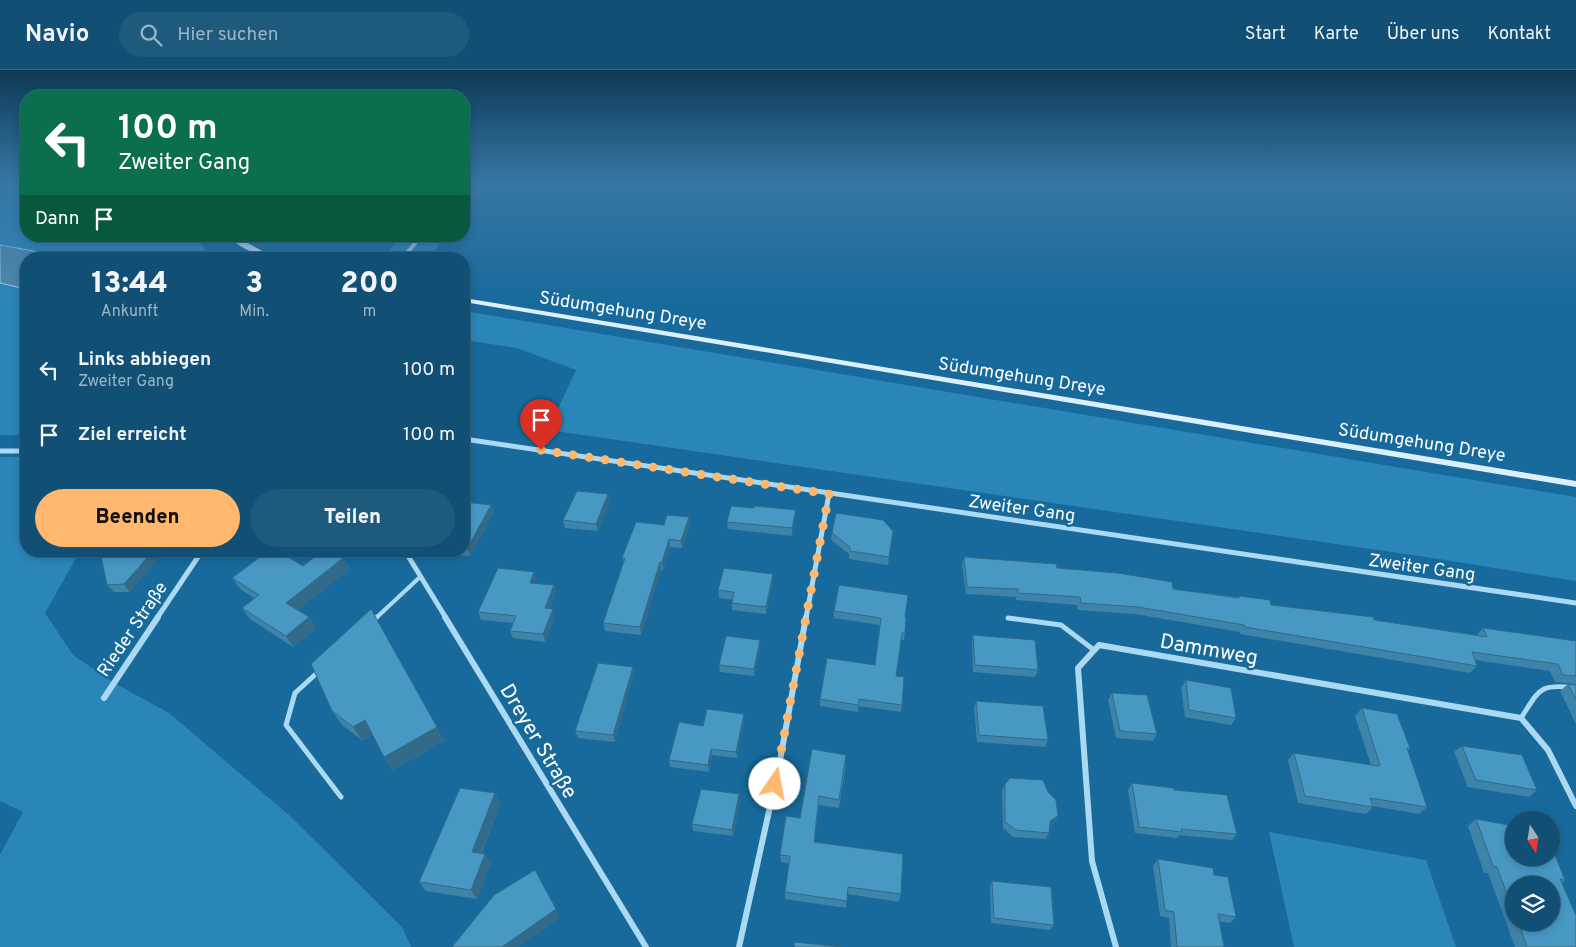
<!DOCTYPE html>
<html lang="de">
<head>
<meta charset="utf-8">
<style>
  body { margin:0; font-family:Overpass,sans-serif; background:#1e5a7c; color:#f1f3f6; height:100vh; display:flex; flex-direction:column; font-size:19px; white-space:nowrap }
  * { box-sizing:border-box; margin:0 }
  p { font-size:16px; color:#9cb5c5 }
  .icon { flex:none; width:28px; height:28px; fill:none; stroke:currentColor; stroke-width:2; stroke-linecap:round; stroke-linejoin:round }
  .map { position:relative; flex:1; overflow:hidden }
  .drawer { position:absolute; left:20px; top:182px; width:450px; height:305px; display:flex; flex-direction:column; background:#115074; border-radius:20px; box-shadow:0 2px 8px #0003,0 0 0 1px #306786 }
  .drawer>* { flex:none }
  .banner { position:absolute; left:20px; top:20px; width:450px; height:152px; border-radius:20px; box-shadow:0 2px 8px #0003,0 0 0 1px #306786; background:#0b6e4f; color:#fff; overflow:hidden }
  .needle { width:32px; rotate:168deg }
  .controls { position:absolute; left:1505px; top:741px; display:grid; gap:10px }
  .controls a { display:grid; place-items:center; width:55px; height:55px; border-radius:50%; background:#115074; box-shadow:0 2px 8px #0003,0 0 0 1px #306786; font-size:25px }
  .pin { position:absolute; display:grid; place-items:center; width:42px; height:42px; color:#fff; margin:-51px -21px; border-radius:50% 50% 50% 0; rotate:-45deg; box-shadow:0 0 5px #0007 }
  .pin .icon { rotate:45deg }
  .me { position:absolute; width:55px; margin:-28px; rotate:12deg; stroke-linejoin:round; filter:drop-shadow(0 0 4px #0008) }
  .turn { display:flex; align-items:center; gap:18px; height:105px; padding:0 15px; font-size:22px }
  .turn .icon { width:65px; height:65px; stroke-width:2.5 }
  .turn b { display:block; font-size:35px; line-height:42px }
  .then { display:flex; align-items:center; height:48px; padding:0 15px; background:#0003; gap:10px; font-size:19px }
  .eta { display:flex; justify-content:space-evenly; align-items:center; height:85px; text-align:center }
  .eta b { font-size:30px; font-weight:800; line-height:35px }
  .button { display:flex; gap:10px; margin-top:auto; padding:10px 15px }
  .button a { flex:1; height:58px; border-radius:30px; background:#ffb86d; color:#111; font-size:20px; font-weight:800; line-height:58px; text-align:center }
  .button a+a { background:#1e5a7c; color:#f1f3f6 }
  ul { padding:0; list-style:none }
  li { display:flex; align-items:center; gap:15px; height:65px; padding:0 15px }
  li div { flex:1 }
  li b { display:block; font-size:19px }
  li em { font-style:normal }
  header { display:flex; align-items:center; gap:30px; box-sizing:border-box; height:70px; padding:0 25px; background:#115074; border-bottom:1px solid #306786 }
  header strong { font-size:24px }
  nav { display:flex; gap:28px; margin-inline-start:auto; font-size:18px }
  .search { width:350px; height:45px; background:#1e5a7c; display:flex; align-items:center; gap:12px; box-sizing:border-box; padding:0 18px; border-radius:28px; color:#9cb5c5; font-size:19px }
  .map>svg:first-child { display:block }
  .green { fill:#2a86b8 }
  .water { fill:#5089a9; stroke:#9fd7f4 }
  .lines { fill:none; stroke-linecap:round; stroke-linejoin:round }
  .lane-far1 { stroke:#acd9f2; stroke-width:4 }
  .lane { stroke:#acd9f2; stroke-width:5 }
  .street-far2 { stroke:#acd9f2; stroke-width:4 }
  .street-far1 { stroke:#acd9f2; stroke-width:5 }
  .street { stroke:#acd9f2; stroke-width:6 }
  .secondary { fill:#dbf0fc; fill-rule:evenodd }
  .wall { fill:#3e83a9; fill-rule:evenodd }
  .shaded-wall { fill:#326a89 }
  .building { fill:#4898c4; stroke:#326a89 }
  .route { stroke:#ffb86d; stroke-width:9; stroke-dasharray:0 16.2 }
  .labels { text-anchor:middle; stroke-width:5; stroke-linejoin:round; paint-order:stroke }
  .street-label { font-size:18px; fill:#fff; stroke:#176a9b }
  .near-street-label { font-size:21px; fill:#fff; stroke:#176a9b }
</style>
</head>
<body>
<header>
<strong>Navio</strong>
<div class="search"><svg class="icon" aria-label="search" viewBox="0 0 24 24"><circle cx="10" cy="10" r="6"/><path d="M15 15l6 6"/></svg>Hier suchen</div>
<nav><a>Start</a><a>Karte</a><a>Über uns</a><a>Kontakt</a></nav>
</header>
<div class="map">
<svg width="1576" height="877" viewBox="0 0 1576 877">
  <rect width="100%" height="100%" fill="#176a9b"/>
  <g class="green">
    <polygon points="4,111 26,111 26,166 197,166 210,189 156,189 127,184 120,189 26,189 26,365 0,365 0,113"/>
    <polygon points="464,111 489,111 464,140"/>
    <polygon points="402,166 445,166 429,189 382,189"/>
    <polygon points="464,241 1576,427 1576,511 1426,487 548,360 576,300 517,278 464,270"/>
    <polygon points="0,387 26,387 26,481 80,481 45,543 73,585 116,614 169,643 290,746 402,857 411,877 0,877 0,785 23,742 0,731"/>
    <polygon points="1269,762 1426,790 1456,877 1294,877"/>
  </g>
  <polygon class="water" points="0,175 78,189 26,189 26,219 0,213"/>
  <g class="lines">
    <polyline class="lane-far1" points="376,548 420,507"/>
    <g class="lane">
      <polyline points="1008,548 1061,555 1094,580"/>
      <polyline points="372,551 377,547"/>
      <polyline points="318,602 295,623 286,655 341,727"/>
      <path d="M1521,648C1540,619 1539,613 1576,618"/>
    </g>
    <g class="street-far2">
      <polyline points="464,116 468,111"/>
      <polyline points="402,189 421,166"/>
    </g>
    <g class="street-far1">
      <polyline points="464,369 1576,533"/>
      <polyline points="0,381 26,381"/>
      <polyline points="405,481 446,548"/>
      <polyline points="157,548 202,481"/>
      <polyline points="806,548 829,424"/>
    </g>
    <g class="street">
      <polyline points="445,547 646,877"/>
      <polyline points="104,628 158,547"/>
      <polyline points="739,877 779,696 806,547"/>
      <polyline points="1116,877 1092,791 1078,598 1099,575 1521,648 1548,680 1576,736"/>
    </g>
    <g class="secondary">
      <path d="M227,166H235L277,189C260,189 240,177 227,166Z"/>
      <polygon points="464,228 1576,411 1576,417 464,232"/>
    </g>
  </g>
  <g class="wall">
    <polygon points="608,424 610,432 598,461 565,458 563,450"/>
    <polygon points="464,432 494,442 470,486 441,483 440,481 464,481"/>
    <polygon points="754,438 796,440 795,447 792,466 728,459 727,452"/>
    <polygon points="689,447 690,455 682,478 670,477 663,500 661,500 641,565 605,561 603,553 624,493 622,488 664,455"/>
    <polygon points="893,461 888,495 849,489 849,484 831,470 832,463"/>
    <polygon points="100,481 130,522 114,522 107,515"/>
    <polygon points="964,487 1057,498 1173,519 1238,527 1239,526 1271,535 1477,565 1483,558 1576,571 1576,614 1555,612 1550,601 1475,590 1477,596 1470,603 1240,564 1240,562 1135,544 1078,540 1077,535 1016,530 1016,527 966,524 962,495"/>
    <polygon points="343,488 350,499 298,540 309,547 316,558 293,577 250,549 242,538 254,528 240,519 232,508 303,496"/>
    <polygon points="773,504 773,511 766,544 732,540 732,533 733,530 719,528 718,520"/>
    <polygon points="537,509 535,513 554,515 556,523 550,539 555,547 545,572 513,568 510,561 513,553 481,550 478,542"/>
    <polygon points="834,541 905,547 905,563 904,570 901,570 896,606 902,635 901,642 858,636 858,642 820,636 820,629 875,595 880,555 834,548"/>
    <polygon points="973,565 1038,600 1035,607 973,602 972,572"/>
    <polygon points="760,577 754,606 720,602 719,595"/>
    <polygon points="633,597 634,604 615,672 578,668 575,661"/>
    <polygon points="1186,610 1236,648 1231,655 1185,647 1181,618"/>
    <polygon points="1568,614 1576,615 1576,654 1560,621"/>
    <polygon points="1112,623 1157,664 1153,671 1116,668 1108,630"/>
    <polygon points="976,631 1048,670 1045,677 977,672 974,638"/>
    <polygon points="1362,638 1410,678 1408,681 1427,737 1419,744 1373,736 1373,737 1366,744 1298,733 1288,690 1294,683 1371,695 1355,646"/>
    <polygon points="332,641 445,670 393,700 384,687 373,665 362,670 342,655"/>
    <polygon points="744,651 737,688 712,685 709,702 670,697 669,690 703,656"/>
    <polygon points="1462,676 1537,720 1529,727 1468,717 1454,682"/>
    <polygon points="846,694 839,738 819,735 814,772 901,824 899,832 847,824 846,838 785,829 785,822 789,794 781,792 780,785 800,748"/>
    <polygon points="1132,713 1174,720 1237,764 1232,770 1179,765 1177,768 1135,763 1128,720"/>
    <polygon points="1005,714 1055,752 1050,756 1049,763 1046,769 1013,767 1003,758 1002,721"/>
    <polygon points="740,731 733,766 693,761 692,754"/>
    <polygon points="501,733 481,784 491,793 477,829 426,821 419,812"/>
    <path d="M1476,749L1565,810L1562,812L1576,877H1515L1488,803H1484L1468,756ZM1514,815L1551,852H1514Z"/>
    <polygon points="1158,789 1214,805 1236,847 1230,853 1219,851 1224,877 1171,877 1169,848 1160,846 1153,796"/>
    <polygon points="992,811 1054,855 1050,860 991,853 990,817"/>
  </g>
  <g class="shaded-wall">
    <polygon points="464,393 467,401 464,407"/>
    <polygon points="608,424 610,432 598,461 596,454"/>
    <polygon points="491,435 494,442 470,486 467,479"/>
    <polygon points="796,440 795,447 792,466 792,458"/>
    <polygon points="689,447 690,455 682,478 681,471"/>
    <polygon points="669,469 670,477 663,500 662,492"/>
    <polygon points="153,481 165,481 130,522 124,514"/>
    <polygon points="343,488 350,499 294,544 286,533"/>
    <polygon points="660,492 661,500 641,565 640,557"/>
    <polygon points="534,502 537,509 533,521 530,513"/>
    <polygon points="773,504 773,511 766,544 766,537"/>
    <polygon points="554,515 556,523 547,546 545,538"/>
    <polygon points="553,539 555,547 545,572 543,564"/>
    <polygon points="309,547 316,558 293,577 286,566"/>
    <polygon points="760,570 760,577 754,606 754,599"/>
    <polygon points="633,597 634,604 615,672 613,665"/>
    <polygon points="744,644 744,651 737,688 736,682"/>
    <polygon points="365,650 374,664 362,670 353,657"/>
    <polygon points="437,657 445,670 393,700 384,687"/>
    <polygon points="711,679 712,685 709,702 708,695"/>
    <polygon points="495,723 501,733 477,792 472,782"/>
    <polygon points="739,724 740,731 733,766 732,760"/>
    <polygon points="1058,746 1055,752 1047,758 1050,751"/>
    <polygon points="485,784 491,793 477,829 471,820"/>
    <polygon points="556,839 560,848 519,877 502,877"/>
  </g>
  <g class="building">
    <polygon points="577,421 608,424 596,454 563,450"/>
    <polygon points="464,432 491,435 467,479 464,478"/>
    <polygon points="731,436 754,438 754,436 796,440 792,458 727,452"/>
    <polygon points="836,443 883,450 893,461 889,487 850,481 850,477 832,463"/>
    <polygon points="667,445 689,447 681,471 669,469 662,492 660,492 640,557 603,553 625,488 622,488 636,452 664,455"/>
    <polygon points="100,481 153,481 124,514 107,515"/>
    <polygon points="268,481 278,481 303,496 322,481 332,481 343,488 286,533 309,547 286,566 242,538 259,525 232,508"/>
    <polygon points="964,487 1056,494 1057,498 1118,503 1172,512 1173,519 1239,528 1239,526 1270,530 1271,535 1373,547 1374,550 1487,567 1483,558 1576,571 1576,606 1563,605 1558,594 1472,582 1477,596 1245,557 1244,555 1138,537 1081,533 1080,527 1018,523 1018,519 967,517"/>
    <polygon points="498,498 534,502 530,513 554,515 545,538 553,539 543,564 510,561 516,546 478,542"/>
    <polygon points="724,498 773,504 766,537 732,533 734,522 718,520"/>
    <polygon points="839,515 908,525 905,547 906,548 905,563 902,563 896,606 904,607 902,635 859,629 858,635 820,629 827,588 875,595 881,548 834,541"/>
    <polygon points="371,539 437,657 384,687 365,650 353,657 332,641 311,594"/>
    <polygon points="973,565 1035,570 1038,600 975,595"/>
    <polygon points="726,566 760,570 754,599 719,595"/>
    <polygon points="598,593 633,597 613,665 575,661"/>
    <polygon points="1186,610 1231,618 1236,648 1189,640"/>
    <polygon points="1568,614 1576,615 1576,630"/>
    <polygon points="1112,623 1147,625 1157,664 1120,661"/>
    <polygon points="976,631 1043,636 1048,670 979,665"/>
    <polygon points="1362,638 1397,644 1410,678 1407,678 1427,737 1370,728 1373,737 1305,726 1294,683 1378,696 1380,695"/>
    <polygon points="707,639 744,644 736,682 711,679 708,695 669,690 679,652 703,656"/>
    <polygon points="1462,676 1522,685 1537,720 1476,710"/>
    <polygon points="812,679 846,685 839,730 819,726 814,772 903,784 901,824 848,817 847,831 785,822 790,786 780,785 786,746 800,748"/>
    <polygon points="1010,708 1043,710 1048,722 1056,730 1058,746 1050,751 1049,763 1016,760 1005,752 1005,714"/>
    <polygon points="1132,713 1173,718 1174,720 1227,725 1237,764 1181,759 1182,762 1139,757"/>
    <polygon points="460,718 495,723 472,782 485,784 471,820 419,812"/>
    <polygon points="701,719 739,724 732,760 692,754"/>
    <polygon points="1476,749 1514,756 1514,788 1551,788 1551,775 1565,810 1560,809 1576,845 1576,877 1527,877 1518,852 1551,852 1551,815 1514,815 1514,842 1497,797 1493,796"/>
    <polygon points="1158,789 1213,798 1214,805 1228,807 1236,847 1218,844 1224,877 1177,877 1174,842 1165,840"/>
    <polygon points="535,800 556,839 502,877 452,877 494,825"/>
    <polygon points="992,811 1051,817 1054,855 994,848"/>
    <polygon points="795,872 841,877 794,877"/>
  </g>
  <linearGradient id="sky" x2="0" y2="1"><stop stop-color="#0d3a55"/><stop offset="0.48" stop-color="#3676a4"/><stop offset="1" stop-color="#3676a4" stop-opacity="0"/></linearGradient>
  <rect width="1576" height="233" fill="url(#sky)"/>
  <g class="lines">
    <polyline class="route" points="541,380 829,424 775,714"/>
  </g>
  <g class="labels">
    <g class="street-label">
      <text transform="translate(623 240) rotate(9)" y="6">Südumgehung Dreye</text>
      <text transform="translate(1022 306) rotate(9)" y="6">Südumgehung Dreye</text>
      <text transform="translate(1422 372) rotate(9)" y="6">Südumgehung Dreye</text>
      <text transform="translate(1022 438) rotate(8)" y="6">Zweiter Gang</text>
      <text transform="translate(1422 497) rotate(8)" y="6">Zweiter Gang</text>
      <text transform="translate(132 559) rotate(-56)" y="6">Rieder Straße</text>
    </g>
    <g class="near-street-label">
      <text transform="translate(1209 579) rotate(10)" y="7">Dammweg</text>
      <text transform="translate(539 671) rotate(59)" y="7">Dreyer Straße</text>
    </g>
  </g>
</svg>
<div class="controls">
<a><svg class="needle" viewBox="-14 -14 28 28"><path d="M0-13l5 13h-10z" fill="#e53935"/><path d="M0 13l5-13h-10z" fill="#9cb5c5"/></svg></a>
<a><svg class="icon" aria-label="layers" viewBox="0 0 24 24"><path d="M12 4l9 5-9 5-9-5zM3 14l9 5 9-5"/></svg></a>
</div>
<div class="pin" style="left:541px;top:380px;background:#d93025"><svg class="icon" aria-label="arrive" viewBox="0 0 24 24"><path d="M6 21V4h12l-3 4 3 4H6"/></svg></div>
<svg class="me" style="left:775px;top:714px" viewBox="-20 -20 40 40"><circle r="19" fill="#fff"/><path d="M0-13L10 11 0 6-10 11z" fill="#ffb86d"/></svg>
<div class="banner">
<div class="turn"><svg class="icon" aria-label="left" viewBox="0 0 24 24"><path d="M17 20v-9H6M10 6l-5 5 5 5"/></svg><div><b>100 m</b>Zweiter Gang</div></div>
<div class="then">Dann<svg class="icon" aria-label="arrive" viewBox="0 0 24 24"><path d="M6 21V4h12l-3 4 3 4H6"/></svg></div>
</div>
<section class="drawer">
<div class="eta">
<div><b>13:44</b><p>Ankunft</p></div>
<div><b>3</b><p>Min.</p></div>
<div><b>200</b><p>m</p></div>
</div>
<ul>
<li><svg class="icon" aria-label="left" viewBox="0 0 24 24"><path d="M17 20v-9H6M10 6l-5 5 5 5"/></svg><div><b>Links abbiegen</b><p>Zweiter Gang</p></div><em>100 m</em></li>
<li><svg class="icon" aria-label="arrive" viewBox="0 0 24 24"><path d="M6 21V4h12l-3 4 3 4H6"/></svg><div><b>Ziel erreicht</b></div><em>100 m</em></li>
</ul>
<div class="button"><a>Beenden</a><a>Teilen</a></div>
</section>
</div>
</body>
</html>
